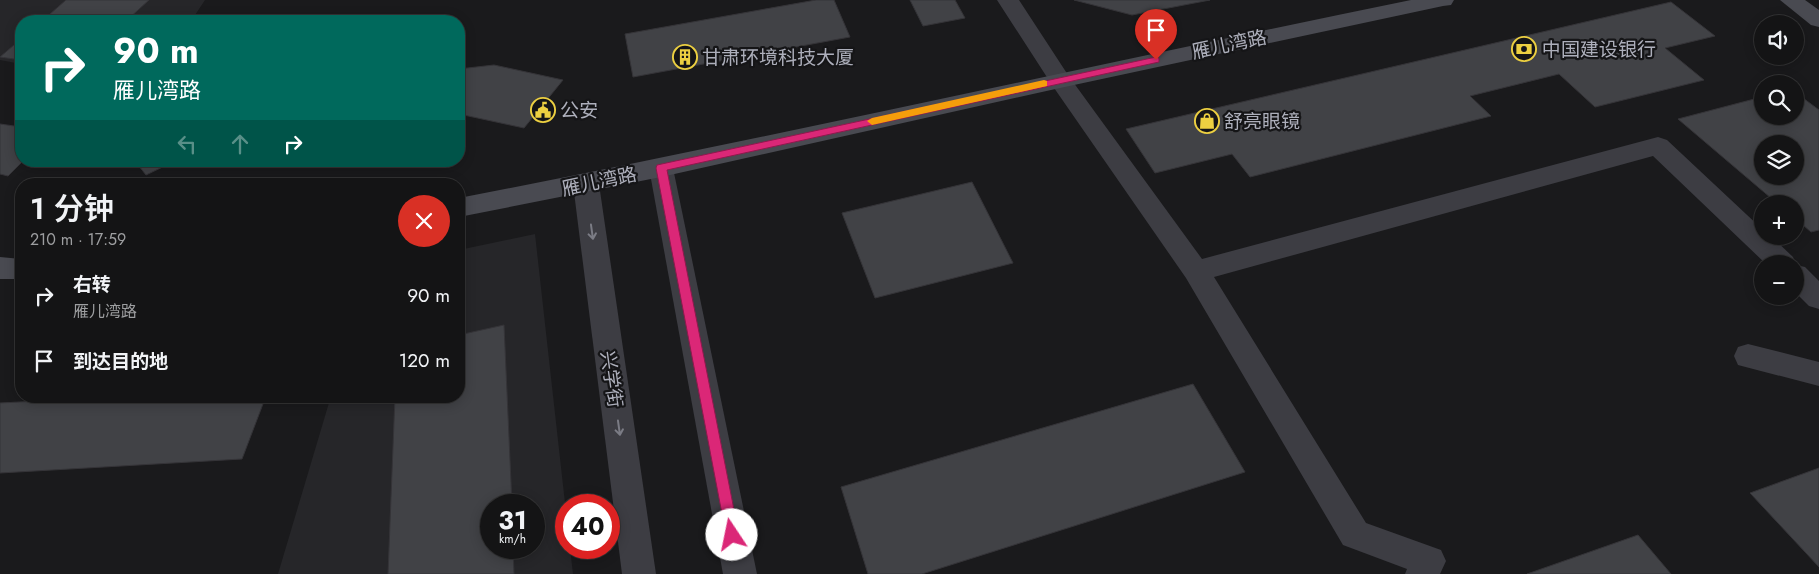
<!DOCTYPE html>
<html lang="zh">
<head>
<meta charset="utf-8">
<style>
  body { margin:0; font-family:Jost,"Noto Sans SC",sans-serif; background:#212122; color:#f1f3f6; height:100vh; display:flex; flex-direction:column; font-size:19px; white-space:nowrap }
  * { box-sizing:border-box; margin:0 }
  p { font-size:16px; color:#9d9ea0 }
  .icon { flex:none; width:28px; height:28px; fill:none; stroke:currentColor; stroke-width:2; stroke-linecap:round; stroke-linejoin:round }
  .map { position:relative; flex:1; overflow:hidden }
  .panel { position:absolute; left:15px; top:178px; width:450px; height:225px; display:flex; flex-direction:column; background:#141415; border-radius:20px; box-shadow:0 2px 12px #0003,0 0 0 1px #333334 }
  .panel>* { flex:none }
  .hud { position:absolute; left:15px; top:15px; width:450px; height:152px; border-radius:20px; box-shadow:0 2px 12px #0003,0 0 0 1px #333334; background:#00695c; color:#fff; overflow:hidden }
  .controls { position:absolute; left:1754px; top:15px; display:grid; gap:10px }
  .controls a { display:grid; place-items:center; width:50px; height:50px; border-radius:50%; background:#141415; box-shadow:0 2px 12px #0003,0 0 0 1px #333334; font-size:25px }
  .speed { position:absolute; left:480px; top:494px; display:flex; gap:10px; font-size:25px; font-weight:700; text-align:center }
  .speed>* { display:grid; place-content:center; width:65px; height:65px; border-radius:50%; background:#141415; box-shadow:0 2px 12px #0003,0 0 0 1px #333334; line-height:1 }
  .speed small { font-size:12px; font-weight:400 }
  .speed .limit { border:8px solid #d22; background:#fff; color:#111 }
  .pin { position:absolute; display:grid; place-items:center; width:42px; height:42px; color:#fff; margin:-51px -21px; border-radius:50% 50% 50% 0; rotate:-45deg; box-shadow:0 0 5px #0007 }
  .pin .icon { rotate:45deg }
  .me { position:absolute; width:55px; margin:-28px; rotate:349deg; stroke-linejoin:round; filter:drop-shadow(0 0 4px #0008) }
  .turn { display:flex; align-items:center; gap:18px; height:105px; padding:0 15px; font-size:22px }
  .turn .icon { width:65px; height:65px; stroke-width:2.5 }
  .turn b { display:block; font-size:35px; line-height:42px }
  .lanes { display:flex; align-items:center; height:48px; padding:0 15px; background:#0003; justify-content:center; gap:25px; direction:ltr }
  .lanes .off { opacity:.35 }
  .round { display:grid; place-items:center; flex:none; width:52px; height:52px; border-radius:26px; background:#212122 }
  .head { display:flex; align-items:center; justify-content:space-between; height:85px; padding:0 15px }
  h1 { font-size:30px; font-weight:600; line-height:38px }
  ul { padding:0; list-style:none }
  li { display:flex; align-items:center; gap:15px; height:65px; padding:0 15px }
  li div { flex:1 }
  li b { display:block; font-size:19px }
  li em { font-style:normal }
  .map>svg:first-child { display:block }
  .built { fill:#262629; fill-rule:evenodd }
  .building { fill:#414246; stroke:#353438; fill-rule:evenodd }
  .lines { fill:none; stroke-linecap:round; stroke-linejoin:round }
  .minor { fill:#3d3d43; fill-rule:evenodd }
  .tertiary { fill:#3d3d43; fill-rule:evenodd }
  .secondary { fill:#494a51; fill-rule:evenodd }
  .oneway { stroke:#7b7c85 }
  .route { fill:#db2777; stroke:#8e194d }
  .slow { fill:#f59e0b }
  .labels { text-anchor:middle; stroke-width:4.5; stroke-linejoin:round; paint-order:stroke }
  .street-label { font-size:19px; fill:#adafbb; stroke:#151517 }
  .poi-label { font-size:19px; fill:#adafbb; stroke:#151517; text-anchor:start }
</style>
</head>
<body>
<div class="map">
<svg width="1819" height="574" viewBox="0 0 1819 574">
  <rect width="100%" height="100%" fill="#1a1a1c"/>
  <g class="built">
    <polygon points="0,0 205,0 191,21 21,21 21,64 0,60"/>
    <path d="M535,234L566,512V548H570L573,574H278L331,396H459V250ZM491,505H534V548H491Z"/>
  </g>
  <g class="building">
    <polygon points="66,0 149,0 126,21 42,21"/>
    <polygon points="816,0 834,0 850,37 633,77 625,34"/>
    <polygon points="910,0 955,0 965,18 923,26"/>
    <polygon points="1074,0 1210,0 1132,15"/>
    <polygon points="1671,2 1715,36 1665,48 1704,80 1595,107 1559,74 1470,96 1491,116 1250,177 1232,154 1155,173 1126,129"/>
    <polygon points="21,39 21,60 0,57"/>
    <polygon points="494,65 563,80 524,128 459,114 459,69"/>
    <path d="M1795,92L1819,110V230L1811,232L1795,218V204H1778L1678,119L1762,97V116H1795ZM1762,144H1795V176H1762Z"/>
    <polygon points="0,124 21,127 21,161 23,161 8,176 0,174"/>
    <polygon points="135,161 175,161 146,175"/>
    <polygon points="972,182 1013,263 875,298 842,213"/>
    <polygon points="504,325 512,505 491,505 491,548 513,548 514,574 388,574 395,396 459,396 459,335"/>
    <polygon points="1193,384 1245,472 922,574 868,574 841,487"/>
    <polygon points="136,396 266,396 242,459 0,473 0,403"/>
    <polygon points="1819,468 1819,567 1750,493"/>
    <polygon points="1638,535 1671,574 1527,574"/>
  </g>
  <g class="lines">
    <g class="minor">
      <polygon points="997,0 1019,0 1068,75 1202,259 1658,137 1667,140 1762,229 1762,236 1771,236 1793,257 1796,265 1805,267 1819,281 1819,309 1809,306 1795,292 1795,264 1766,264 1653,156 1214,277 1366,523 1441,550 1446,561 1440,574 1405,574 1407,569 1343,545 1186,278 1052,85"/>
      <polygon points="1748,344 1819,362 1819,386 1738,365 1734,356 1738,347"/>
    </g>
    <g class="tertiary">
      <polygon points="661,159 670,162 673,168 757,574 723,574 649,168 652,162"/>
      <polygon points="586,175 595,178 599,184 656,574 622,574 573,184 577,178"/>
    </g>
    <g class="secondary">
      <path d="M1411,0H1454L1451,5L1443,6L1060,88L661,177L459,217V198C777,136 1094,65 1411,0Z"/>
      <polygon points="1780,0 1805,0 1819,10 1819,27 1811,25"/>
      <polygon points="0,257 21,259 21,279 0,279"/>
    </g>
  </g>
  <defs><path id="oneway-shaft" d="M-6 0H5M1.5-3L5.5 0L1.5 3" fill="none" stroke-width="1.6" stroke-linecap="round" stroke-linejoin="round" transform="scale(1.25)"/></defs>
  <g class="oneway">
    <use href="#oneway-shaft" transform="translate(592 232) rotate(82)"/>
    <use href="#oneway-shaft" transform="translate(619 428) rotate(82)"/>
  </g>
  <polygon class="route" points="1156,57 1159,58 1159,62 667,170 739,535 737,540 732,542 727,540 656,168 657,165"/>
  <polygon class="slow" points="1044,80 1047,81 1047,86 872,125 867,121 872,118"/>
  <defs>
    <symbol id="bank-ring" viewBox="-11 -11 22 22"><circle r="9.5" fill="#151517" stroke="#edd041" stroke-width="1.5"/><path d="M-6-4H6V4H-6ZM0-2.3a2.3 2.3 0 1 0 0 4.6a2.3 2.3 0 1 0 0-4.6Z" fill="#edd041"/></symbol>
    <symbol id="building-ring" viewBox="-11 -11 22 22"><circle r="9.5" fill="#151517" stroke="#edd041" stroke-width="1.5"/><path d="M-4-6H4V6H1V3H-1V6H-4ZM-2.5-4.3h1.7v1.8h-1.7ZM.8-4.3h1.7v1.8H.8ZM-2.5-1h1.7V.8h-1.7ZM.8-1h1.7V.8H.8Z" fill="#edd041"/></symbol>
    <symbol id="civic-ring" viewBox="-11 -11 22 22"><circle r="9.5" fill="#151517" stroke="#edd041" stroke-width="1.5"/><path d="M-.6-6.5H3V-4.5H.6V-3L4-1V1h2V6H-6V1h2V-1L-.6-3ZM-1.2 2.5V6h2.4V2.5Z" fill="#edd041"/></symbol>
    <symbol id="shop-ring" viewBox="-11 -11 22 22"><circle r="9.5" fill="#151517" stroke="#edd041" stroke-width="1.5"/><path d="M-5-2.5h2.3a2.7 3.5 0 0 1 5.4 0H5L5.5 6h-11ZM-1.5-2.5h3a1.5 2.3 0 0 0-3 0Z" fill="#edd041"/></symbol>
  </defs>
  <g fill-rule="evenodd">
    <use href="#bank-ring" x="1510" y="35" width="28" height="28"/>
    <use href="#building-ring" x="671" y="43" width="28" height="28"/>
    <use href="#civic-ring" x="529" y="96" width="28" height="28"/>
    <use href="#shop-ring" x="1193" y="107" width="28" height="28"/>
  </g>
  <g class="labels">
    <g class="street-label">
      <text transform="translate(1229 44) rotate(-12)" y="7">雁儿湾路</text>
      <text transform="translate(599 181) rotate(-12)" y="7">雁儿湾路</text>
      <text transform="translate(612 379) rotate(82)" y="7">兴学街</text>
    </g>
    <g class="poi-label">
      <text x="1542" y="56">中国建设银行</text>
      <text x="702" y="64">甘肃环境科技大厦</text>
      <text x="560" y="117">公安</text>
      <text x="1224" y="128">舒亮眼镜</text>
    </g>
  </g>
</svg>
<div class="controls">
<a><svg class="icon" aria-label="sound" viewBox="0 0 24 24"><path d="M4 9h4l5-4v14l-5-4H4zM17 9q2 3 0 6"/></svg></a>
<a><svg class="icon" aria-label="search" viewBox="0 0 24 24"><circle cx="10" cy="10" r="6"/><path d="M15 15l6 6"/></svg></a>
<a><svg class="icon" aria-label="layers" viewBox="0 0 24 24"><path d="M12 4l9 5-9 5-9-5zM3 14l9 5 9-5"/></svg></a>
<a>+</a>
<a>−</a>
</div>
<div class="speed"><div>31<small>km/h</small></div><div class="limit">40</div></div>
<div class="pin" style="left:1156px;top:60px;background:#d93025"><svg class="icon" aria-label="arrive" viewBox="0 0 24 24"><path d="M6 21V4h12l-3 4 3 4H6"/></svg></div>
<svg class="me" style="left:732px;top:535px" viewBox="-20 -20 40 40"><circle r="19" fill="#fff"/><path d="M0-13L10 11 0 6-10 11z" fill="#db2777"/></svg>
<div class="hud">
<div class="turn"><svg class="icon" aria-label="right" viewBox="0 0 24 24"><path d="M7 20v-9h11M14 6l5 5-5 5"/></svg><div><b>90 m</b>雁儿湾路</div></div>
<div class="lanes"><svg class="icon off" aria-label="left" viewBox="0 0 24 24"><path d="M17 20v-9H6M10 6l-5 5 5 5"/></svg><svg class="icon off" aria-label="ahead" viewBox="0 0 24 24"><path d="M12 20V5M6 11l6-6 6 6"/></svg><svg class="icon" aria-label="right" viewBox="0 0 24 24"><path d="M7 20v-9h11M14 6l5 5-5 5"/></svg></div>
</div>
<section class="panel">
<div class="head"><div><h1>1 分钟</h1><p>210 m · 17:59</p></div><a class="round" style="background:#d93025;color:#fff"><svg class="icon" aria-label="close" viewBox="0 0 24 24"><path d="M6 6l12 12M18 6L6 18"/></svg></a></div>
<ul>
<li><svg class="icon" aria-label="right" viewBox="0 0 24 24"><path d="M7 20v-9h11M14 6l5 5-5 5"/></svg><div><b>右转</b><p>雁儿湾路</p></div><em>90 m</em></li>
<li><svg class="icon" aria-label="arrive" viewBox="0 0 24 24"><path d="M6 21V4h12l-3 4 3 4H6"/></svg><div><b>到达目的地</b></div><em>120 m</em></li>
</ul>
</section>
</div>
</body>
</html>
